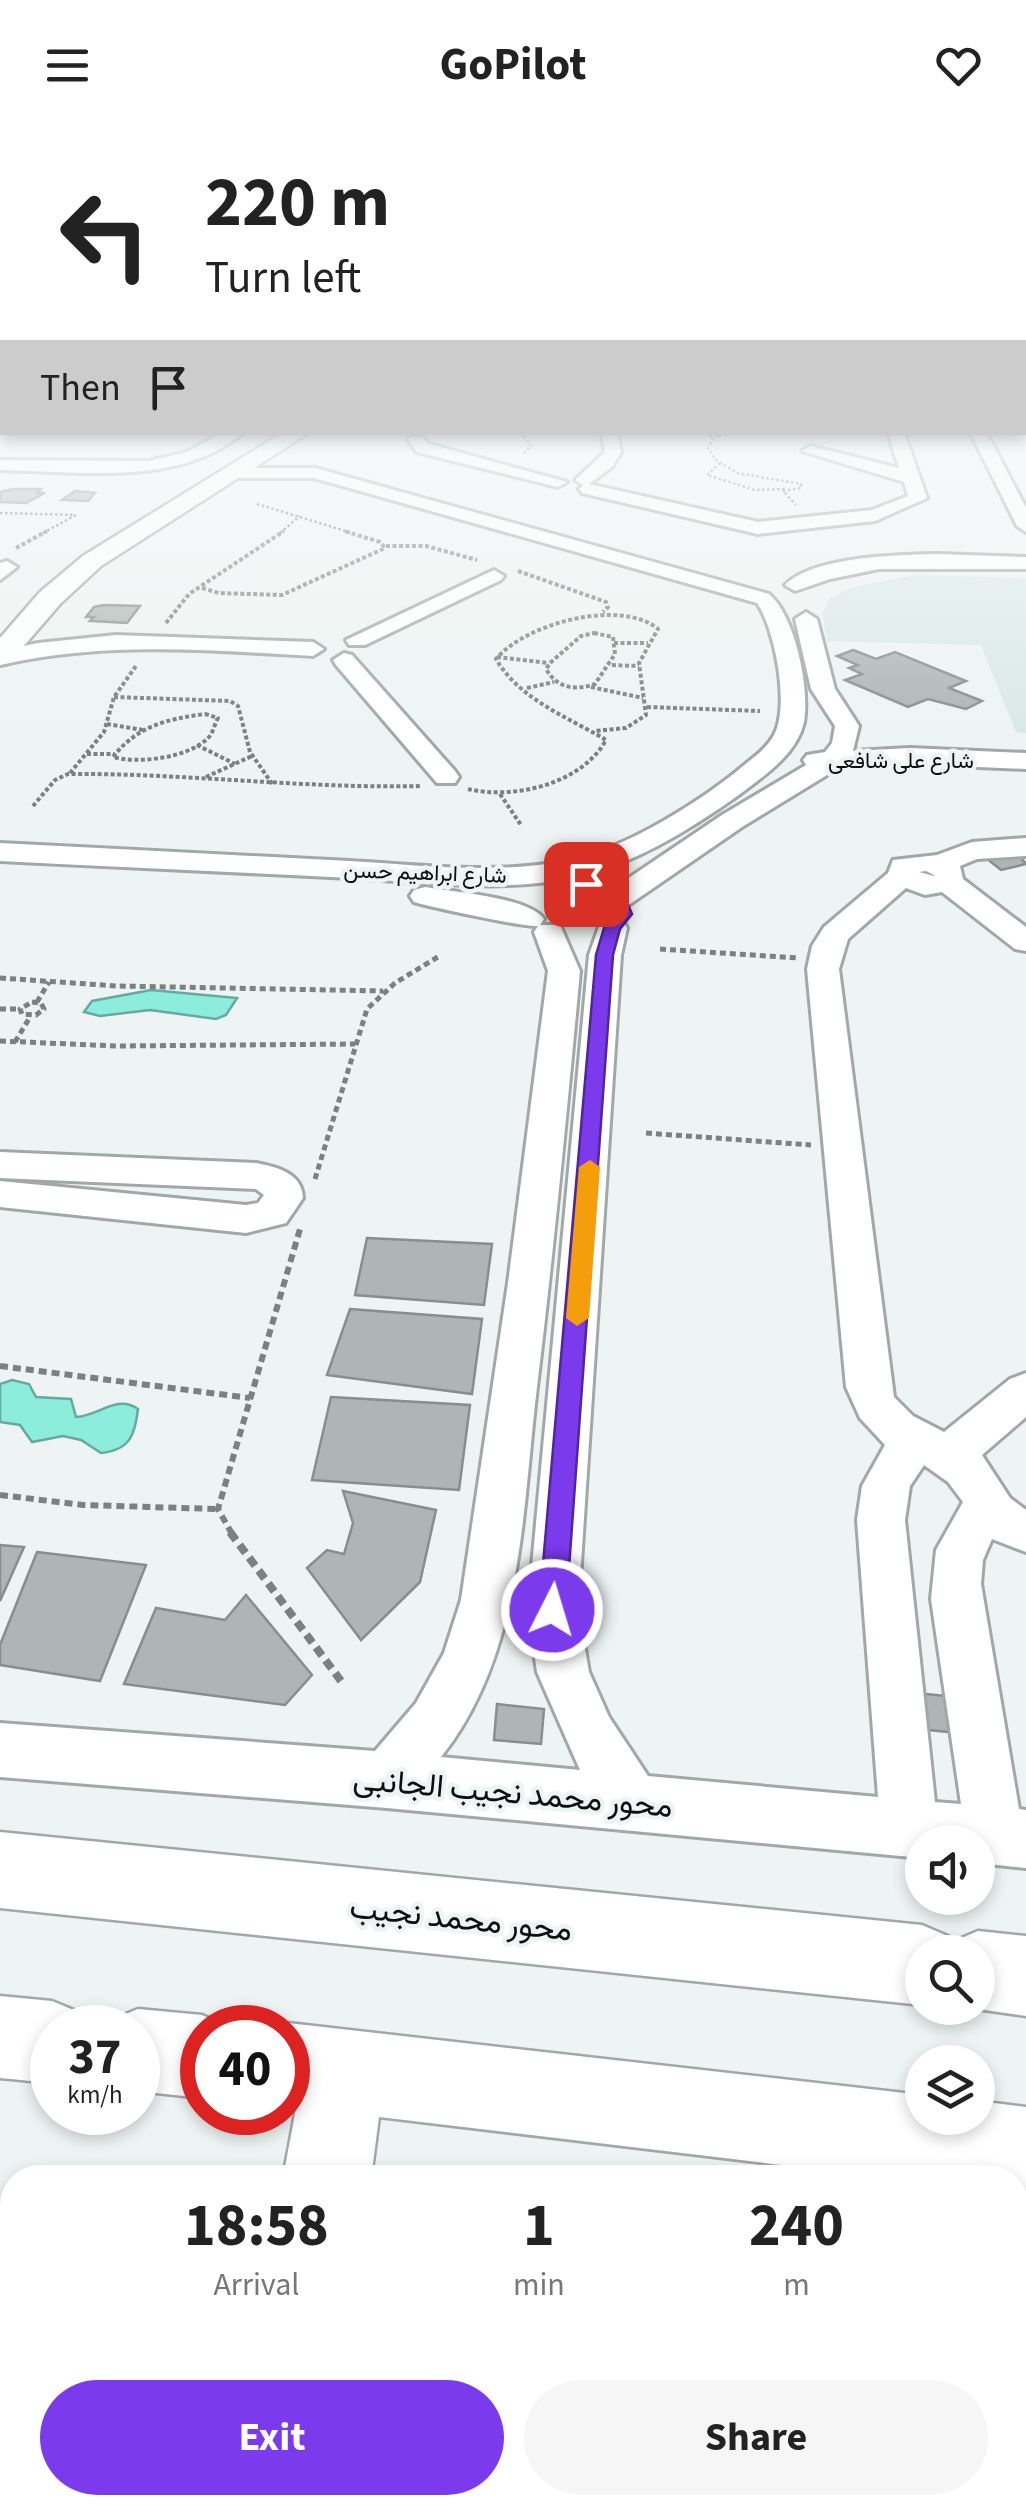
<!DOCTYPE html>
<html lang="en">
<head>
<meta charset="utf-8">
<style>
  body { margin:0; font-family:"Source Sans 3",Vazirmatn,sans-serif; background:#f6f6f6; color:#222; height:100vh; display:flex; flex-direction:column; font-size:38px; white-space:nowrap }
  * { box-sizing:border-box; margin:0 }
  p { font-size:32px; color:#767676 }
  .icon { flex:none; width:55px; height:55px; fill:none; stroke:currentColor; stroke-width:2; stroke-linecap:round; stroke-linejoin:round }
  .map { position:relative; flex:1; overflow:hidden }
  .details { position:absolute; left:0px; top:2035px; width:1028px; height:350px; display:flex; flex-direction:column; background:#fff; border-radius:40px 40px 0 0; box-shadow:0 5px 15px #0003 }
  .details>* { flex:none }
  .top-card { position:absolute; left:0px; top:0px; width:1028px; height:305px; box-shadow:0 5px 15px #0003; background:#fff; color:#222; overflow:hidden }
  .fabs { position:absolute; left:905px; top:1695px; display:grid; gap:20px }
  .fabs a { display:grid; place-items:center; width:90px; height:90px; border-radius:50%; background:#fff; box-shadow:0 5px 15px #0003; font-size:50px }
  .speed { position:absolute; left:30px; top:1875px; display:flex; gap:20px; font-size:50px; font-weight:700; text-align:center }
  .speed>* { display:grid; place-content:center; width:130px; height:130px; border-radius:50%; background:#fff; box-shadow:0 5px 15px #0003; line-height:1 }
  .speed small { font-size:25px; font-weight:400 }
  .speed .limit { border:15px solid #d22; background:#fff; color:#111 }
  .pin { position:absolute; display:grid; place-items:center; width:85px; height:85px; color:#fff; margin:-42px; border-radius:20px; box-shadow:0 5px 15px #0006 }
  .me { position:absolute; width:110px; margin:-55px; rotate:5deg; stroke-linejoin:round; filter:drop-shadow(0 0 8px #0008) }
  .turn { display:flex; align-items:center; gap:35px; height:210px; padding:0 40px; font-size:45px }
  .turn .icon { width:130px; height:130px; stroke-width:2.5 }
  .turn b { display:block; font-size:70px; line-height:85px }
  .then { display:flex; align-items:center; height:95px; padding:0 40px; background:#0003; gap:20px; font-size:38px }
  .eta { display:flex; justify-content:space-evenly; align-items:center; height:170px; text-align:center }
  .eta b { font-size:60px; font-weight:700; line-height:70px }
  .button { display:flex; gap:20px; margin-top:auto; padding:20px 40px }
  .button a { flex:1; height:115px; border-radius:60px; background:#7c3aed; color:#fff; font-size:40px; font-weight:700; line-height:115px; text-align:center }
  .button a+a { background:#f6f6f6; color:#222 }
  header { display:flex; justify-content:space-between; align-items:center; height:130px; padding:0 40px; background:#fff; font-size:45px; font-weight:700 }
  .map>svg:first-child { display:block }
  .built { fill:#dae9e6 }
  .water { fill:#8ceddd; stroke:#66aa9f; stroke-width:2.5 }
  .building { fill:#afb5b4; stroke:#888e8d; stroke-width:2.5 }
  .lines { fill:none; stroke-linecap:round; stroke-linejoin:round }
  .minor-casing { stroke:#a2a8a7; stroke-width:6 }
  .major-casing { stroke:#a2a8a7; stroke-width:5 }
  .path-far4 { stroke:#7c807f; stroke-width:2.5; stroke-dasharray:2.5 2.5; stroke-linecap:butt }
  .path-far3 { stroke:#7c807f; stroke-width:4; stroke-dasharray:4 2.5; stroke-linecap:butt }
  .path-far2 { stroke:#7c807f; stroke-width:5; stroke-dasharray:6 4; stroke-linecap:butt }
  .path-far1 { stroke:#7c807f; stroke-width:6; stroke-dasharray:8 5; stroke-linecap:butt }
  .path { stroke:#7c807f; stroke-width:8; stroke-dasharray:10 6; stroke-linecap:butt }
  .minor { fill:#fff; fill-rule:evenodd }
  .major { fill:#fff; fill-rule:evenodd }
  .route { fill:#7c3aed; stroke:#51269a; stroke-width:2.5 }
  .slow { fill:#f59e0b }
  .labels { text-anchor:middle; stroke-width:9; stroke-linejoin:round; paint-order:stroke }
  .far-street-label { font-size:22px; fill:#0d0f0f; stroke:#eef4f3 }
  .near-street-label { font-size:32px; fill:#0d0f0f; stroke:#eef4f3 }
</style>
</head>
<body>
<header><svg class="icon" aria-label="menu" viewBox="0 0 24 24"><path d="M4 6h16M4 12h16M4 18h16"/></svg>GoPilot<svg class="icon" aria-label="heart" viewBox="0 0 24 24"><path d="M12 20l-8-8c-3-5 5-10 8-4 3-6 11-1 8 4z"/></svg></header>
<div class="map">
<svg width="1026" height="2385" viewBox="0 0 1026 2385">
  <rect width="100%" height="100%" fill="#eef4f3"/>
  <polygon class="built" points="916,445 1026,448 1026,603 1016,602 981,515 827,511 822,482 830,468 853,457"/>
  <g class="water">
    <polygon points="151,860 237,868 226,885 216,889 150,880 100,886 84,882 92,871"/>
    <path d="M12,1250L29,1254L36,1267L71,1269L76,1287C99,1286 116,1264 138,1279C135,1305 130,1320 101,1323L81,1310L63,1306L32,1312L20,1295L0,1292V1254Z"/>
  </g>
  <g class="building">
    <polygon points="13,359 41,359 37,363 45,363 26,373 0,372 0,362"/>
    <polygon points="75,361 88,362 95,363 88,371 62,370"/>
    <polygon points="104,475 140,476 127,493 90,491 94,487 86,487 94,477"/>
    <polygon points="853,520 876,529 895,522 966,551 949,558 982,571 966,579 928,569 908,577 845,550 862,544 849,538 858,535 837,526"/>
    <polygon points="1015,721 1026,734 1001,740 986,728"/>
    <polygon points="367,1108 492,1114 484,1175 355,1165"/>
    <polygon points="350,1179 482,1189 472,1264 327,1245"/>
    <polygon points="331,1267 470,1275 459,1360 312,1350"/>
    <polygon points="343,1361 436,1380 420,1452 361,1510 307,1438 327,1420 344,1424 353,1393"/>
    <polygon points="0,1415 24,1417 0,1471"/>
    <polygon points="37,1422 146,1435 100,1551 0,1535 0,1515"/>
    <polygon points="246,1465 312,1545 285,1575 124,1554 156,1478 225,1490"/>
    <polygon points="916,1563 955,1567 959,1603 919,1599"/>
    <polygon points="497,1574 544,1579 541,1614 494,1610"/>
  </g>
  <g class="lines">
    <defs>
      <g id="minor">
        <rect x="0" y="282" width="2" height="10"/>
        <path d="M223,302H244C180,358 78,341 0,340V330L149,331L187,322Z"/>
        <polygon points="601,302 617,302 621,322 612,337 589,354 758,392 872,380 908,366 904,352 802,321 810,316 899,338 888,302 904,302 927,368 875,391 758,404 582,363 579,359 583,355 575,350 605,322"/>
        <polygon points="970,302 986,302 1026,378 1026,402 1017,396"/>
        <polygon points="410,307 422,307 429,314 567,352 558,357 417,322 408,310"/>
        <path d="M315,338L769,464C795,486 810,558 804,592C797,624 764,646 740,664C694,697 639,731 585,745C509,764 427,752 350,748C233,742 117,737 0,731V713C116,719 233,725 349,731C421,735 498,745 569,730C626,719 705,669 748,632C758,624 768,616 774,605C790,576 775,499 757,473L314,348H233L224,343L233,338Z"/>
        <path d="M938,424L1026,427V439H879L830,449L795,461L785,455C814,426 898,425 938,424Z"/>
        <polygon points="7,431 17,437 0,450 0,433"/>
        <polygon points="494,440 504,446 501,450 365,515 349,515 346,510"/>
        <polygon points="806,482 817,489 835,559 859,596 853,621 910,618 1026,623 1026,639 910,634 840,637 742,697 630,774 608,774 604,768 608,762 722,685 806,635 803,630 807,625 825,622 832,613 835,596 811,559 795,489"/>
        <path d="M116,505L313,512L324,519L313,526C207,520 104,511 0,535V521L38,513Z"/>
        <polygon points="344,523 352,525 455,641 459,647 455,653 437,653 336,535 333,530"/>
        <path d="M1026,708V726L977,729L960,736L963,749L1026,797V821L1015,819L942,762L925,765L906,758L848,809L839,839L894,1267L913,1286L944,1302L1010,1249L1026,1243V1287L982,1325L1010,1368L1026,1380V1422L992,1409L983,1430L981,1454L1019,1679L1026,1680V1738L978,1733V1712H922V1728L387,1678L0,1647V1593L375,1621L416,1573L444,1523L461,1470L508,1153L548,841L534,802L538,796C528,798 431,777 414,772L410,766L414,760L425,757C453,762 528,767 544,789L540,795H560L580,841C567,980 554,1119 537,1257C522,1382 523,1524 441,1627L580,1640L537,1542L528,1479L589,825L601,791H623L627,798L621,825L578,1479L589,1542L609,1587L648,1646L878,1667L857,1390L862,1356L885,1315L860,1288L846,1257L807,839L812,816L824,797L888,743L893,730L937,725L972,712ZM926,741L934,745V746L919,742ZM924,1335L948,1352L963,1372L936,1420L931,1469L961,1674L935,1672L905,1390L910,1356Z"/>
        <path d="M0,1022L256,1033C277,1037 302,1043 303,1068L286,1093L246,1103L0,1077V1051L246,1075L258,1073L264,1065L256,1059L0,1048Z"/>
        <polygon points="0,2076 12,2077 12,2147 0,2146"/>
        <polygon points="1015,2187 1026,2188 1026,2260 1015,2259"/>
      </g>
      <g id="major">
        <polygon points="284,302 310,302 101,436 60,474 10,532 0,535 0,508 40,462 83,426"/>
        <polygon points="0,1702 922,1795 950,1807 952,1812 978,1801 1026,1806 1026,1886 970,1878 978,1878 978,1822 922,1822 922,1875 0,1778"/>
        <polygon points="0,1866 52,1871 81,1883 87,1898 52,1898 52,1953 0,1948"/>
        <polygon points="138,1879 202,1885 231,1898 202,1898 202,1968 138,1961 138,1898 106,1898 109,1891"/>
        <polygon points="288,1893 922,1965 922,1988 978,1988 978,1971 1026,1977 1026,2063 1015,2062 1015,2048 891,2048 379,1987 371,2048 283,2048 296,1978 288,1976 288,1898 278,1898"/>
      </g>
    </defs>
    <use href="#minor" class="minor-casing"/>
    <use href="#major" class="major-casing"/>
    <g class="path-far4">
      <polyline points="521,302 531,316 524,323"/>
      <polygon points="713,304 720,306 708,306"/>
      <polyline points="719,305 735,302"/>
      <polyline points="713,308 708,318 716,330 737,343 801,354 801,358 783,361 796,375"/>
      <polyline points="720,333 707,345 755,360 786,359"/>
      <polyline points="257,374 352,403"/>
      <polyline points="0,383 75,385"/>
      <polyline points="43,403 76,385"/>
      <polyline points="280,403 300,386"/>
    </g>
    <g class="path-far3">
      <polyline points="386,416 426,416 477,430"/>
      <polyline points="16,418 47,401"/>
      <polyline points="518,441 606,472 608,477 603,482"/>
      <polyline points="202,458 219,463 282,465 385,418 380,412 344,401"/>
      <polyline points="166,493 189,464 284,401"/>
      <path d="M594,503L613,507L615,524L595,554C575,561 557,558 546,539L550,533L581,506Z"/>
      <polyline points="614,513 648,513"/>
      <polyline points="497,527 549,533"/>
      <polyline points="612,535 639,536"/>
      <polyline points="591,557 643,568"/>
      <polyline points="527,558 554,552"/>
      <polyline points="114,567 230,571 238,576 250,622 273,655"/>
      <polyline points="647,577 760,581"/>
      <path d="M205,584L218,588C214,595 213,604 207,609C187,628 138,634 113,627C137,596 167,589 205,584Z"/>
      <polyline points="107,594 143,600"/>
      <polyline points="197,615 235,634"/>
      <polyline points="87,624 114,624"/>
      <polyline points="70,643 104,602 114,567 136,536"/>
      <polyline points="206,647 252,626"/>
      <path d="M468,659C513,670 582,654 606,610C568,587 520,570 496,529C526,493 621,468 658,499L639,533L646,585L626,598L594,601"/>
      <polyline points="500,664 521,695"/>
      <path d="M33,676L55,650L68,644C186,643 304,659 422,656"/>
    </g>
    <g class="path-far2">
      <polyline points="660,819 798,828"/>
      <polyline points="0,848 117,856 383,861"/>
      <polygon points="32,872 41,873 44,879 36,885 22,884 20,879"/>
      <polyline points="37,872 49,852"/>
      <polyline points="0,879 20,879"/>
      <polyline points="0,911 116,916 355,914"/>
      <polyline points="15,912 30,887"/>
      <polyline points="646,1003 811,1015"/>
      <polyline points="315,1049 367,879 395,853 441,825"/>
    </g>
    <g class="path-far1">
      <polyline points="0,1236 250,1268"/>
      <polyline points="0,1365 83,1375 218,1379"/>
      <polyline points="232,1404 218,1379 300,1099"/>
    </g>
    <polyline class="path" points="230,1402 341,1551"/>
    <use href="#minor" class="minor"/>
    <use href="#major" class="major"/>
  </g>
  <linearGradient id="sky" x2="0" y2="1"><stop stop-color="#83cbe4"/><stop offset="0.44" stop-color="#f7fafa"/><stop offset="1" stop-color="#f7fafa" stop-opacity="0"/></linearGradient>
  <rect width="1026" height="601" fill="url(#sky)"/>
  <polygon class="route" points="586,749 624,765 632,784 620,799 613,825 566,1480 562,1488 552,1492 543,1488 539,1480 596,825 604,798 615,783 612,771 580,757 578,754"/>
  <polygon class="slow" points="590,1030 600,1037 589,1188 577,1196 566,1188 579,1037"/>
  <g class="labels">
    <g class="far-street-label">
      <text x="901" y="638">شارع على شافعى</text>
      <text transform="translate(425 742) rotate(2)" y="8">شارع ابراهيم حسن</text>
    </g>
    <g class="near-street-label">
      <text transform="translate(513 1662) rotate(5)" y="11">محور محمد نجيب الجانبى</text>
      <text transform="translate(461 1788) rotate(6)" y="11">محور محمد نجيب</text>
    </g>
  </g>
</svg>
<div class="fabs">
<a><svg class="icon" aria-label="sound" viewBox="0 0 24 24"><path d="M4 9h4l5-4v14l-5-4H4zM17 9q2 3 0 6"/></svg></a>
<a><svg class="icon" aria-label="search" viewBox="0 0 24 24"><circle cx="10" cy="10" r="6"/><path d="M15 15l6 6"/></svg></a>
<a><svg class="icon" aria-label="layers" viewBox="0 0 24 24"><path d="M12 4l9 5-9 5-9-5zM3 14l9 5 9-5"/></svg></a>
</div>
<div class="speed"><div>37<small>km/h</small></div><div class="limit">40</div></div>
<div class="pin" style="left:586px;top:754px;background:#d93025"><svg class="icon" aria-label="arrive" viewBox="0 0 24 24"><path d="M6 21V4h12l-3 4 3 4H6"/></svg></div>
<svg class="me" style="left:552px;top:1480px" viewBox="-20 -20 40 40"><circle r="17" fill="#7c3aed" stroke="#fff" stroke-width="3"/><path d="M0-11L8 9 0 5-8 9z" fill="#fff"/></svg>
<div class="top-card">
<div class="turn"><svg class="icon" aria-label="left" viewBox="0 0 24 24"><path d="M17 20v-9H6M10 6l-5 5 5 5"/></svg><div><b>220 m</b>Turn left</div></div>
<div class="then">Then<svg class="icon" aria-label="arrive" viewBox="0 0 24 24"><path d="M6 21V4h12l-3 4 3 4H6"/></svg></div>
</div>
<section class="details">
<div class="eta">
<div><b>18:58</b><p>Arrival</p></div>
<div><b>1</b><p>min</p></div>
<div><b>240</b><p>m</p></div>
</div>
<div class="button"><a>Exit</a><a>Share</a></div>
</section>
</div>
</body>
</html>
